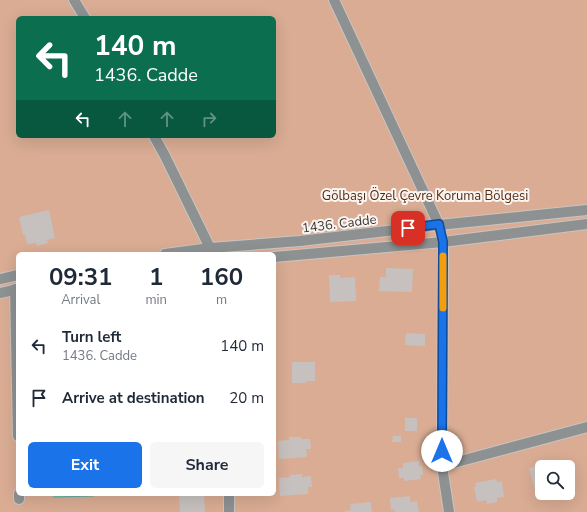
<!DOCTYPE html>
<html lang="en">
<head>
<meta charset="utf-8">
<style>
  body { margin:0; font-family:"Nunito Sans",sans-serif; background:#f6f6f7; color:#1f2937; height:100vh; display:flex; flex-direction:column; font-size:15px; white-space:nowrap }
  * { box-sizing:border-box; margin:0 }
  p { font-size:13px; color:#747a83 }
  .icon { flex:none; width:22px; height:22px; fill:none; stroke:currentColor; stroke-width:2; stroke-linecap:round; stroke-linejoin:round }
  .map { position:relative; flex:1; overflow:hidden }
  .sheet { position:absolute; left:16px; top:252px; width:260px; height:244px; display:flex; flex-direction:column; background:#fff; border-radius:6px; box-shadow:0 4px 16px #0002 }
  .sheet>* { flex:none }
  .hud { position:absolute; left:16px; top:16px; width:260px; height:122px; border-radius:6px; box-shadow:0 4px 16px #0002; background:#0b6e4f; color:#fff; overflow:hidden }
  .fabs { position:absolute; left:535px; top:460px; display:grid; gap:8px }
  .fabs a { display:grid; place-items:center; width:40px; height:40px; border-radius:6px; background:#fff; box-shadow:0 4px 16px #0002; font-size:20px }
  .pin { position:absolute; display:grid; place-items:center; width:34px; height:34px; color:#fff; margin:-17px; border-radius:8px; box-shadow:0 2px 6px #0006 }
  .me { position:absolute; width:44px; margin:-22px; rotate:0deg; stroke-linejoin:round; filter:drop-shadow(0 0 3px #0008) }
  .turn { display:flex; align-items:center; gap:14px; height:84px; padding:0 12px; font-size:18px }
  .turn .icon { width:52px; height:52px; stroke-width:2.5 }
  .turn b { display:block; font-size:28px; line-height:34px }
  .lanes { display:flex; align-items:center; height:38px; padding:0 12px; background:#0003; justify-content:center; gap:20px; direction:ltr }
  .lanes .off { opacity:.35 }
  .eta { display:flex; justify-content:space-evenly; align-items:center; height:68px; text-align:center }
  .eta b { font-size:24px; font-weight:700; line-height:28px }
  .button { display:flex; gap:8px; margin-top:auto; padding:8px 12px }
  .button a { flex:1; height:46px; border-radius:6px; background:#1a73e8; color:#fff; font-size:16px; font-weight:700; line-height:46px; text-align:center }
  .button a+a { background:#f6f6f7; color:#1f2937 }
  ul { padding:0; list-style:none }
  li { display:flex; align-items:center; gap:12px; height:52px; padding:0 12px }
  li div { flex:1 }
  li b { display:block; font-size:15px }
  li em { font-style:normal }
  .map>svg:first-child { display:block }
  .green { fill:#d9ac93; fill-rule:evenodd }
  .water { fill:#7ad9cb; stroke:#66a89e }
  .building { fill:#c6c1be }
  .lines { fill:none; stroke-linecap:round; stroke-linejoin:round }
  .minor-casing { stroke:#cac5c2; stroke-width:12 }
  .minor { stroke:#8e9191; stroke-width:10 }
  .route-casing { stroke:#114b97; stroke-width:10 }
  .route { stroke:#1a73e8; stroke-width:7 }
  .slow { stroke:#f59e0b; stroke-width:7 }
  .labels { text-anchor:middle; stroke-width:4; stroke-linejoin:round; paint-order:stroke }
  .park-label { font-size:13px; fill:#572c13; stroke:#fbf5f2 }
  .street-label { font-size:13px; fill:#393736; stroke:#fbf5f2 }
</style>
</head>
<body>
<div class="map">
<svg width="587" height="512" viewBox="0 0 587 512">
  <rect width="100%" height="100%" fill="#eee8e5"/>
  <path class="green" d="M0,0H587V512H0ZM18,18H274V136H18ZM18,254H274V494H18ZM542,467H568V493H542Z"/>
  <polygon class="water" points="54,494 94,494 94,496 54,497"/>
  <g class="building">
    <polygon points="49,210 55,238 47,240 48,243 37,246 36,243 27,244 25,234 23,235 19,217"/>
    <polygon points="386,268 413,269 412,292 379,291 380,277 386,277"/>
    <polygon points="329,275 340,275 340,278 355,277 356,301 330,302"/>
    <polygon points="406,333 425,334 425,346 405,345"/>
    <polygon points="292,362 315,362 315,381 306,381 306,383 292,383"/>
    <rect x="405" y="418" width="12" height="13"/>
    <polygon points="393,436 401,436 401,442 392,442"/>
    <polygon points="289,437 301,437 301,439 310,439 311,449 306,449 307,457 279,459 278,441 289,440"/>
    <polygon points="419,461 419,466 422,466 423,475 420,475 421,479 404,481 404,478 399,478 398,468 403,468 403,463"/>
    <polygon points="551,463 552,465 558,464 559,467 542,467 542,485 534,487 529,468"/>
    <polygon points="302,474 302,477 311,476 312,487 308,487 308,494 280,496 279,478 290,477 290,475"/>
    <polygon points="496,479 497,482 502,481 504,497 497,498 497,502 487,504 486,500 477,502 474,487 476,487 475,483"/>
    <polygon points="179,494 204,494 205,512 180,512"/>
    <polygon points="410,496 410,502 417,501 419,512 395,512 394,509 391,510 390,498"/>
    <polygon points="371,502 372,512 345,512 345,511 351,510 350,504"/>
  </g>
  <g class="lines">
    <defs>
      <g id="minor">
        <polyline points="74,0 85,18"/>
        <polyline points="334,0 439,225 443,242 442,466 449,512"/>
        <polyline points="154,136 165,156 210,248"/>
        <polyline points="165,254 210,248 300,241 439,225 587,210"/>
        <polyline points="274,257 443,242 587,224"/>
        <polyline points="0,279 18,275"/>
        <polyline points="15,289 18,436"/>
        <polyline points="0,293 18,289"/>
        <polyline points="442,466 587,427"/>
        <polyline points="19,494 19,499"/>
        <polyline points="229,512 229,494"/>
      </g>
    </defs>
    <use href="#minor" class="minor-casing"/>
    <use href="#minor" class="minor"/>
  </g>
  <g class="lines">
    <defs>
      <polyline id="route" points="408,228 439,224 443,242 442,451"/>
    </defs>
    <use href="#route" class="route-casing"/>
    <use href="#route" class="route"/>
    <polyline class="slow" points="443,308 443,256"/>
  </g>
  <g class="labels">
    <g class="park-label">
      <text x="425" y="200">Gölbaşı Özel Çevre Koruma Bölgesi</text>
    </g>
    <g class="street-label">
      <text transform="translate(339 223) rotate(-7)" y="5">1436. Cadde</text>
    </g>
  </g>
</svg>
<div class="fabs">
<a><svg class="icon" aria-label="search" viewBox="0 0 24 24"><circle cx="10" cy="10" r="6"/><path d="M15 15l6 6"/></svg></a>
</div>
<div class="pin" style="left:408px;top:228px;background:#d93025"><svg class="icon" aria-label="arrive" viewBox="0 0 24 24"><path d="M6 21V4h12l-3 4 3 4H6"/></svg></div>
<svg class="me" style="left:442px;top:451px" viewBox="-20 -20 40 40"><circle r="19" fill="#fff"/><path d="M0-13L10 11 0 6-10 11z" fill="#1a73e8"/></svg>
<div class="hud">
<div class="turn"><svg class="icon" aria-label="left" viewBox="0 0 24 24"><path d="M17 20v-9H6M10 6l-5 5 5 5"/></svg><div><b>140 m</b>1436. Cadde</div></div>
<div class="lanes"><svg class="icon" aria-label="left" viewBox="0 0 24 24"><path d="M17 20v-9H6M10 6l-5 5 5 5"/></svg><svg class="icon off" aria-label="ahead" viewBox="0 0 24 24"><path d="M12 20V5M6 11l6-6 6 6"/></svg><svg class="icon off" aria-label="ahead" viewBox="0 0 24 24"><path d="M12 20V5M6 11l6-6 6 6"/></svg><svg class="icon off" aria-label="right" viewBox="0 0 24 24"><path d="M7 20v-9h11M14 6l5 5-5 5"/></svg></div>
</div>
<section class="sheet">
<div class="eta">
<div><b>09:31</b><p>Arrival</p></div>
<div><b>1</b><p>min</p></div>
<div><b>160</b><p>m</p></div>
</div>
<ul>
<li><svg class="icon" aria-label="left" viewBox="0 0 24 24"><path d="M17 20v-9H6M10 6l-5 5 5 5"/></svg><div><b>Turn left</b><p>1436. Cadde</p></div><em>140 m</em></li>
<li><svg class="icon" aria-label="arrive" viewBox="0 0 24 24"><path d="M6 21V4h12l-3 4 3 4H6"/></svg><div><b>Arrive at destination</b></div><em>20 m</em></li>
</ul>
<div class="button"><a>Exit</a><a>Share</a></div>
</section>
</div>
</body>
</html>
